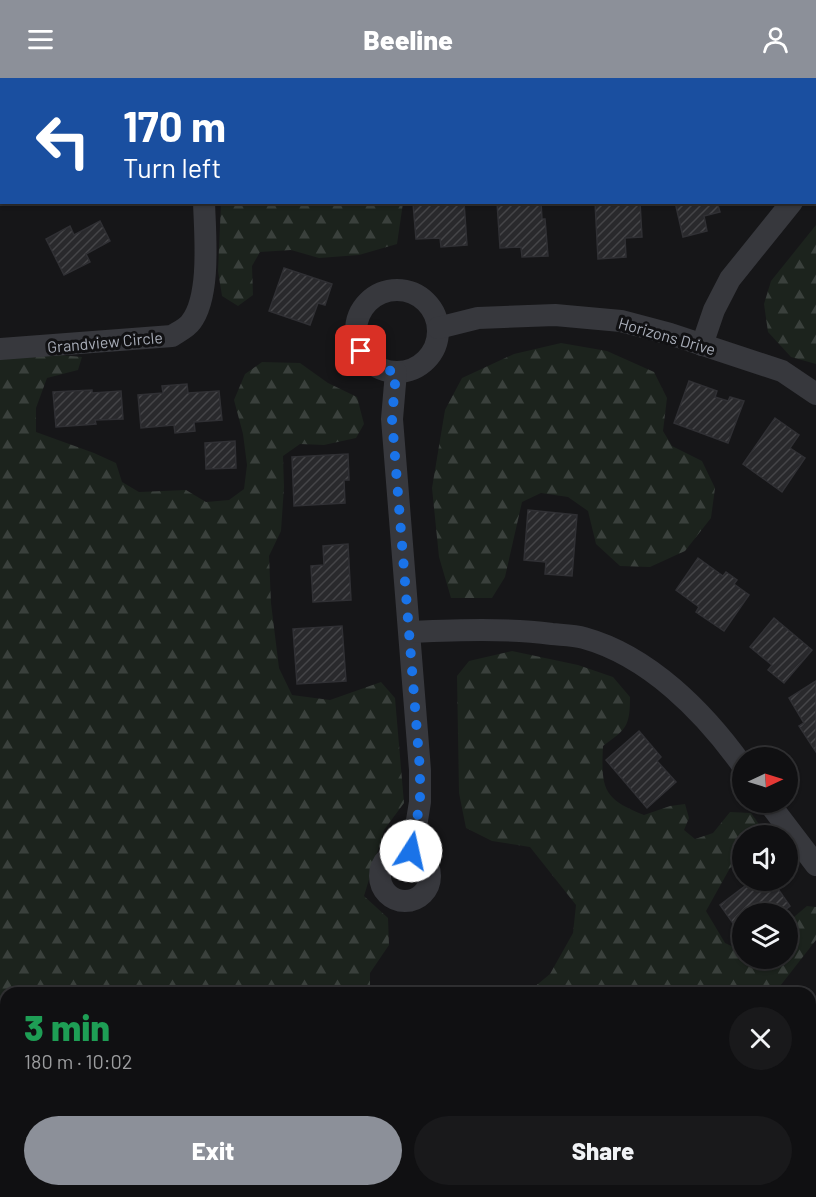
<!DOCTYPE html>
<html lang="en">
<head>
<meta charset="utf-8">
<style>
  body { margin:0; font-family:Barlow,sans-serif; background:#19191b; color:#f1f3f6; height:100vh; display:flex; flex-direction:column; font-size:22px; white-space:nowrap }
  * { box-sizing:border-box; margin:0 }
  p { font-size:20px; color:#9c9d9f }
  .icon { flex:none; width:33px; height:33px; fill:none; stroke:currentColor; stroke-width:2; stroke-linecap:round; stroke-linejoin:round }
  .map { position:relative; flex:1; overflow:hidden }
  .sheet { position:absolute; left:0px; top:909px; width:816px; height:210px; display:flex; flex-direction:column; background:#101012; border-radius:18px 18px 0 0; box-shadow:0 2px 4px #0004,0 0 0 2px #303032 }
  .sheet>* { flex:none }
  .guide { position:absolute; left:0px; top:0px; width:816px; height:126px; box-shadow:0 2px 4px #0004,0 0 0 2px #303032; background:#1a4fa0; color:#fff; overflow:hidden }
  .needle { width:39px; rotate:86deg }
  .tools { position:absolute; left:732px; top:669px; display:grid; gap:12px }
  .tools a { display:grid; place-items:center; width:66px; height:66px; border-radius:50%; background:#101012; box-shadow:0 2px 4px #0004,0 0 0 2px #303032; font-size:30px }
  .pin { position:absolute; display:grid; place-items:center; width:51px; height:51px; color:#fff; margin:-26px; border-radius:12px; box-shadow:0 3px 9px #0006 }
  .me { position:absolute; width:66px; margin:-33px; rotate:10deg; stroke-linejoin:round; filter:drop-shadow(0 0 4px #0008) }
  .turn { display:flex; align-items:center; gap:21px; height:126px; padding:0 24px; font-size:27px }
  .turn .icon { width:78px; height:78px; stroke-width:2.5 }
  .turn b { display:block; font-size:42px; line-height:51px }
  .round { display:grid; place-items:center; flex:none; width:63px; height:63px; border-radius:32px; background:#19191b }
  .headline { display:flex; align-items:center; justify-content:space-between; height:102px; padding:0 24px }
  h1 { font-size:36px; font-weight:800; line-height:45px; color:#1e9e55 }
  .button { display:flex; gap:12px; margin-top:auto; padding:12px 24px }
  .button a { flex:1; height:69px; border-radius:36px; background:#8c9099; color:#fff; font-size:24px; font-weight:800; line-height:69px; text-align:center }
  .button a+a { background:#19191b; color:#f1f3f6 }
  header { display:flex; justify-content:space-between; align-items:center; height:78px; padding:0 24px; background:#8c9099; color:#fff; font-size:27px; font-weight:800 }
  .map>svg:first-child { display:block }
  .forest { fill:url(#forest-firs) }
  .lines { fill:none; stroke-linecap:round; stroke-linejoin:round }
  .stream { stroke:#2c353c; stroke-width:6 }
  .building { fill:url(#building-hatch); stroke:#303034; stroke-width:1.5 }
  .path { stroke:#3d3f44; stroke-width:4; stroke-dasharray:3 4.5; stroke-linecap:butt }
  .minor { stroke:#37383d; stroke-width:22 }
  .route { stroke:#1a73e8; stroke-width:10; stroke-dasharray:0 18 }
  .labels { text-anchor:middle; stroke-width:6; stroke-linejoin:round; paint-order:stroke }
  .street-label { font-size:16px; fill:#a8adb8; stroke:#111113 }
</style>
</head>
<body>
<header><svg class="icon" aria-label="menu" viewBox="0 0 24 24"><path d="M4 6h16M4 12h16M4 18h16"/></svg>Beeline<svg class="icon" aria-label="person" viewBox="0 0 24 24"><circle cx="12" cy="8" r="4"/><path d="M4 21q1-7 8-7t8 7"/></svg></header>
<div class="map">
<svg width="816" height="1119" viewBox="0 0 816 1119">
  <defs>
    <pattern id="forest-firs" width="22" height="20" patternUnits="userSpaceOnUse" patternTransform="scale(1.5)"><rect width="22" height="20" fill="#1c231d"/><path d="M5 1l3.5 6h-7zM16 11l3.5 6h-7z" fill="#3a403c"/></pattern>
    <pattern id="building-hatch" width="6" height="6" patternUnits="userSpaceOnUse" patternTransform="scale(1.5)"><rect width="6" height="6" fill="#29292c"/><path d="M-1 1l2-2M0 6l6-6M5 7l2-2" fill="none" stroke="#454548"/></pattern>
  </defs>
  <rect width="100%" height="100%" fill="#161618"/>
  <g class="forest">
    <polygon points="221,125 221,124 403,125 397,166 359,177 319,180 291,172 260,174 252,188 253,217 238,228 222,218 218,193"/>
    <polygon points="816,147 816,286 791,279 768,254 764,226 771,203"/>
    <polygon points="561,265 607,273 654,294 667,320 663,353 672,368 702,383 715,410 711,440 685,473 650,489 620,488 596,466 588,433 568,419 541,415 522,424 505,499 492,520 451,520 439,479 432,410 445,332 462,300 514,276"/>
    <polygon points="49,276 82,279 78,292 47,300 36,330 36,354 94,375 116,385 122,404 139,414 186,412 206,424 229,422 244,411 247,387 243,356 234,322 245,296 262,284 300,285 328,305 357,319 364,346 356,360 324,367 300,366 283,378 284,409 281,453 269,478 271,525 279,590 292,617 330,622 381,604 395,620 404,725 384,752 364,818 388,840 389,867 370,895 370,915 6,915 6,1113 554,1113 556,1119 0,1119 0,279"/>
    <path d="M512,573L578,587L613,599L630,619C630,649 626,651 603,668C601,711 603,721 644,737L670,728L685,726L689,740L684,752L695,761L713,755L730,734L751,735L761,749L759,757L742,758V782L730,790L706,833L725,865L742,873V880H788V844L807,828L816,829V862L777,912V915H527L550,896L573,855L576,827L530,769L492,763L466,750L459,715L457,598L469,583Z"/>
  </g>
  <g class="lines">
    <polyline class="stream" points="132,1113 142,1119"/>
  </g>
  <g class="building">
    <polygon points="464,124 467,167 441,169 440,160 416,161 413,125"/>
    <polygon points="497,124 541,124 542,141 545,141 548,178 522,179 521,169 500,170"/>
    <polygon points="595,124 640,124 642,159 625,160 626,179 598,181"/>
    <polygon points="675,124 717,124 720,134 704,138 707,153 683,159"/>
    <polygon points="100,143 110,163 86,176 90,184 64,197 46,161 70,148 74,157"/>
    <polygon points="284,190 332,206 325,227 318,225 310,247 269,233"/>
    <polygon points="689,303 717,313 715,319 728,323 730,319 744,323 728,365 674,345"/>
    <polygon points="187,306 188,315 219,313 222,342 194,344 195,353 175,355 174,347 141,350 138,317 163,315 162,308"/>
    <polygon points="92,312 92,315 121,313 123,341 95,342 96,346 56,349 53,314"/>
    <polygon points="775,340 799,357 790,370 805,380 782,414 743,386"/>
    <polygon points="235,363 236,390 206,391 205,365"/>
    <polygon points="348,376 349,402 344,402 345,425 294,428 292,379"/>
    <polygon points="528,432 577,437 572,498 545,496 546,484 524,482"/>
    <polygon points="348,466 351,522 313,524 311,488 324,487 323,468"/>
    <polygon points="698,480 723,498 726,494 737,502 734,506 749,517 724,553 696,534 699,529 676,512"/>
    <polygon points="774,540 812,572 784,605 768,592 772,587 750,569"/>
    <polygon points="342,548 346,603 297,606 293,551"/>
    <polygon points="816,603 816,674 799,648 804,645 789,620"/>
    <polygon points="639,653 661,679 657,683 676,704 647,730 606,682"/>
    <polygon points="753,802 759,802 767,814 776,808 790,828 780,836 742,836 742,858 720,827"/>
    <polygon points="810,922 816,925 816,967 810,964"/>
    <polygon points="810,1067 816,1073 816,1092 810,1098"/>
    <polygon points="598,1113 616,1113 622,1119 592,1119"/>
  </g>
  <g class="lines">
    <g class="path">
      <polyline points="0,993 6,1001"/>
      <polyline points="309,1113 316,1119"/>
      <polyline points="98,1119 99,1113"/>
    </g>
    <g class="minor">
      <polyline points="194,0 194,2"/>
      <polyline points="814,98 816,96"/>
      <polyline points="0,106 2,106"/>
      <circle cx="397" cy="253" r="41"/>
      <polyline points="438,250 478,240 555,237 621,243 670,256 782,293 816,316"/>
      <polyline points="702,267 714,232 730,201 792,124"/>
      <path d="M0,271L172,258C178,254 187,250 191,244C211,218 205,156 204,124"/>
      <polyline points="396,294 392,341 420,692 420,724 412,773"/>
      <path d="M410,554C458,552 505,550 552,556C562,557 574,557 584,560C649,578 704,634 742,687"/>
      <polyline points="768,724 816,787"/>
      <circle cx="405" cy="798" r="25"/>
      <polyline points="666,1113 674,1116 688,1113"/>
      <polyline points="718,1113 727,1119"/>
    </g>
  </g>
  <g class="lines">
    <path class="route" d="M361,273C371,285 380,291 396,294L392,341L420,692V724L411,773"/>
  </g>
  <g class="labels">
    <g class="street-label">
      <text transform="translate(667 258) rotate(16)" y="6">Horizons Drive</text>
      <text transform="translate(105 264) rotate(-5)" y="6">Grandview Circle</text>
    </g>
  </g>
</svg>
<div class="tools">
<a><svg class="needle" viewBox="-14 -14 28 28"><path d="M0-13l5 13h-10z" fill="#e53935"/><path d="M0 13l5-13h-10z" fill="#9c9d9f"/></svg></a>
<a><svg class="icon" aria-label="sound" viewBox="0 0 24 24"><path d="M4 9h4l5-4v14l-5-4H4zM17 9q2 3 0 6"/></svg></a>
<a><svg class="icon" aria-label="layers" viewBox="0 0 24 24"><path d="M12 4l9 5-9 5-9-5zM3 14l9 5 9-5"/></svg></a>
</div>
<div class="pin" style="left:361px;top:273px;background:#d93025"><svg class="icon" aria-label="arrive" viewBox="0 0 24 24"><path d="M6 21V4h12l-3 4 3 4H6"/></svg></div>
<svg class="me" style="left:411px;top:773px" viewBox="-20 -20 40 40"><circle r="19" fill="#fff"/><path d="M0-13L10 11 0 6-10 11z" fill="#1a73e8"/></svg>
<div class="guide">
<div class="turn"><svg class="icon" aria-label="left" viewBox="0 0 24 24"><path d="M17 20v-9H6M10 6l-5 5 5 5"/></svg><div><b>170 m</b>Turn left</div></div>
</div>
<section class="sheet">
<div class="headline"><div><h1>3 min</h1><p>180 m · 10:02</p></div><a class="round"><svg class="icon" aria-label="close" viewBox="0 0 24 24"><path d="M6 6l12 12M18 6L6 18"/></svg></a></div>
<div class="button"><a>Exit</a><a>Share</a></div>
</section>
</div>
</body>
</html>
